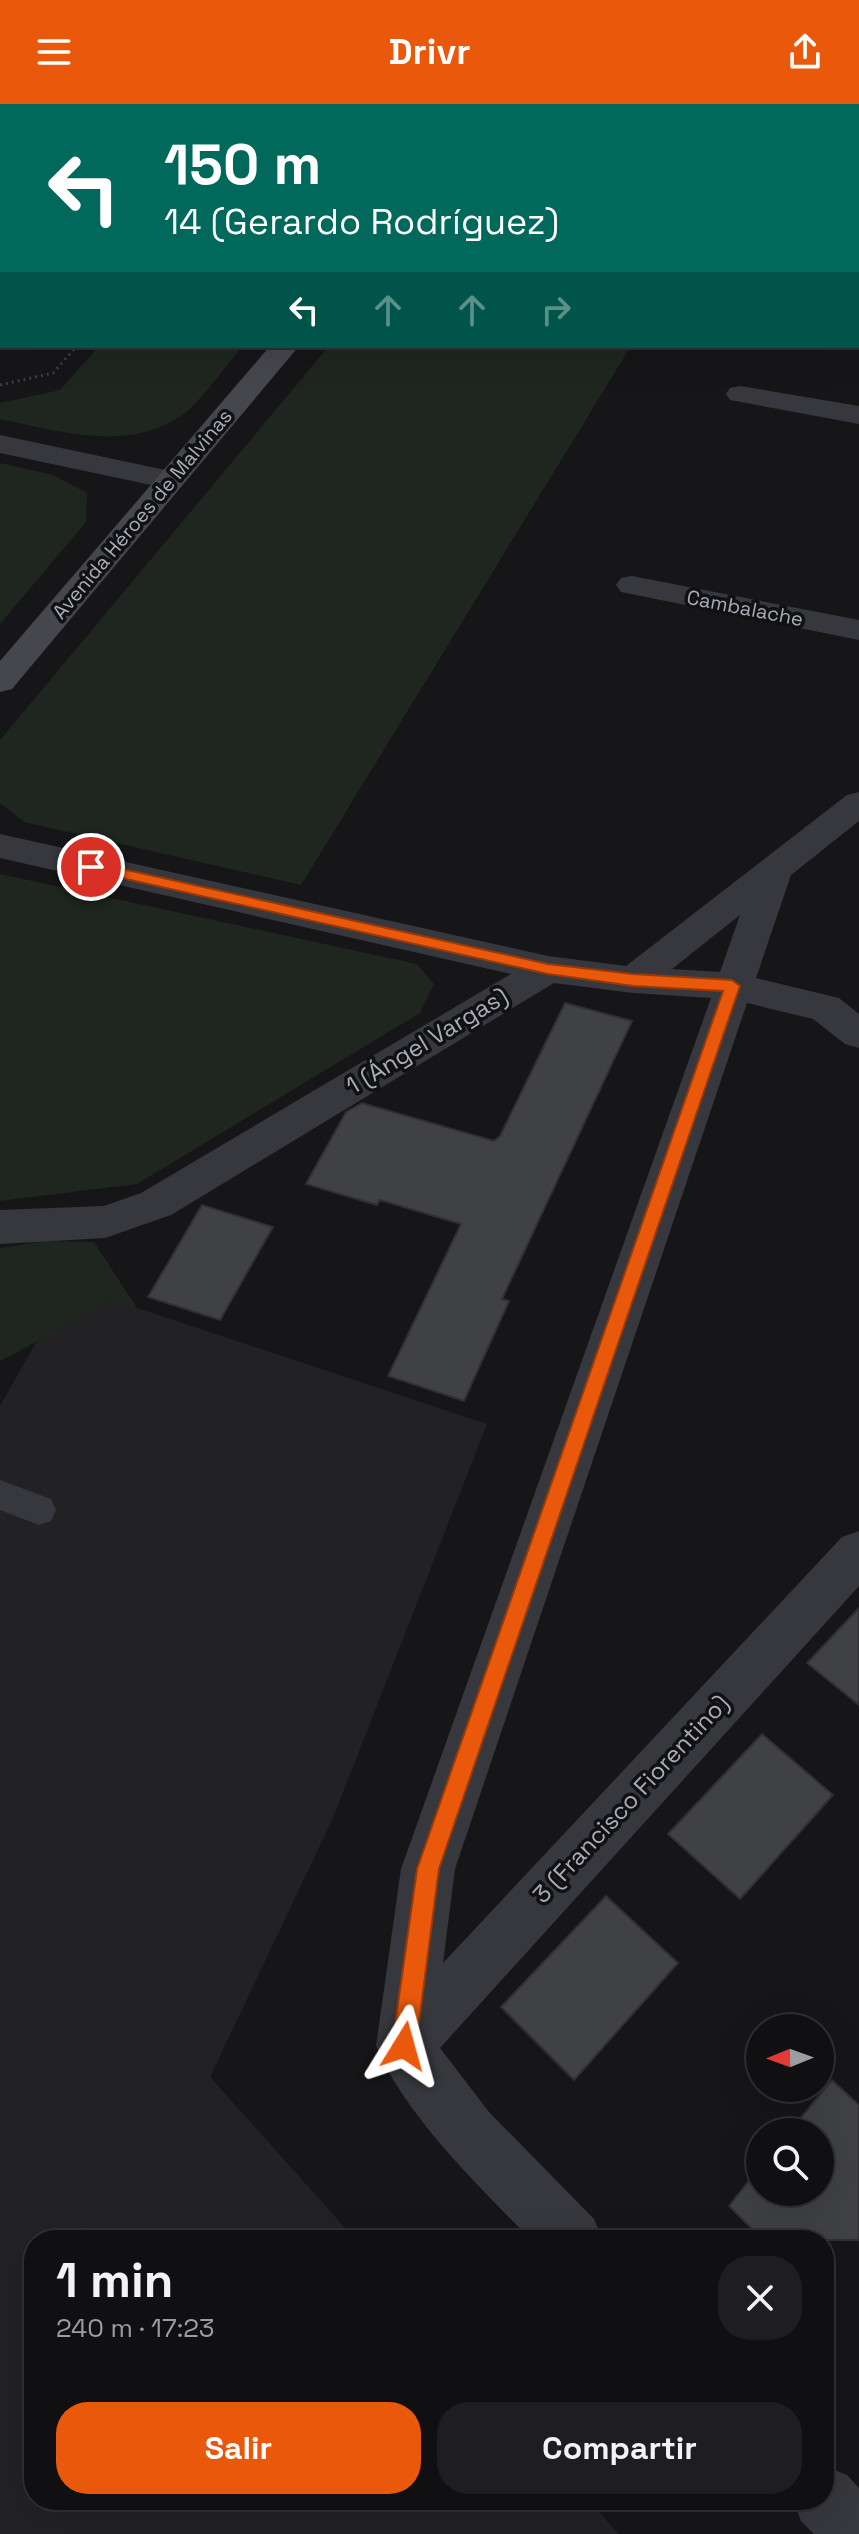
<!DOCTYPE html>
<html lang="es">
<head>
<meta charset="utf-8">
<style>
  body { margin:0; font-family:"Space Grotesk",sans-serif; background:#1e1e20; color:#f1f3f6; height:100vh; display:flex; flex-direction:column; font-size:30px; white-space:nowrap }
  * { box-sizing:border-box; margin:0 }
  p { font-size:26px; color:#9c9d9f }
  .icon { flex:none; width:44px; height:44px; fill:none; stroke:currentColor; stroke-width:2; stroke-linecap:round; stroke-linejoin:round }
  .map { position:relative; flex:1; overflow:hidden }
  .panel { position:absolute; left:24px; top:2126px; width:810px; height:280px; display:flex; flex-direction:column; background:#101012; border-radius:32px; box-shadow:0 8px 32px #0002,0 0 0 2px #303032 }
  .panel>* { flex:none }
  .banner { position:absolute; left:0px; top:0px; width:860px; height:244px; box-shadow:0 8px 32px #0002,0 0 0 2px #303032; background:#00695c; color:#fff; overflow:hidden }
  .needle { width:52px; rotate:269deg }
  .fabs { position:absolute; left:746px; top:1910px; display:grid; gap:16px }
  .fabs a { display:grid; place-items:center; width:88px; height:88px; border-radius:50%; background:#101012; box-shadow:0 8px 32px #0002,0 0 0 2px #303032; font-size:40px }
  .pin { position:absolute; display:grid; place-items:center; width:68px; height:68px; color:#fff; margin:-34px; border:4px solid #fff; border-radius:50%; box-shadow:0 2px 8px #0007 }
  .me { position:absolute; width:88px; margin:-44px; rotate:8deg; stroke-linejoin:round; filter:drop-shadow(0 0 6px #0008) }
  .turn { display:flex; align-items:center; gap:28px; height:168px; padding:0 32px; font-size:36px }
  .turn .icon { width:104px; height:104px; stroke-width:2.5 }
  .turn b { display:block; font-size:56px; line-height:68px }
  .lanes { display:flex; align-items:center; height:76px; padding:0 32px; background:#0003; justify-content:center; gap:40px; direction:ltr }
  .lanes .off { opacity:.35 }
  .round { display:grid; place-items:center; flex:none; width:84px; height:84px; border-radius:32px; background:#1e1e20 }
  .headline { display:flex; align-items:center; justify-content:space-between; height:136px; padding:0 32px }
  h1 { font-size:48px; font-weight:600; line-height:60px }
  .button { display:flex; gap:16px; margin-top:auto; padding:16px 32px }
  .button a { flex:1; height:92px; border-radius:32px; background:#ea580c; color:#fff; font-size:32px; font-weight:600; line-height:92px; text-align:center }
  .button a+a { background:#1e1e20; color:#f1f3f6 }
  header { display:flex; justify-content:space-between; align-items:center; height:104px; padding:0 32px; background:#ea580c; color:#fff; font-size:36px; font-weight:600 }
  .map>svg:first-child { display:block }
  .built { fill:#222225 }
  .green { fill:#1e261f }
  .building { fill:#404145; stroke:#303034; stroke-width:2 }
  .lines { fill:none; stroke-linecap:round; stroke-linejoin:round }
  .path { stroke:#3d3f44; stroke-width:3; stroke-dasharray:2 4; stroke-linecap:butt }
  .lane { fill:#37383d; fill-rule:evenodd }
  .street { fill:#37383d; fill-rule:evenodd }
  .secondary { fill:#45474d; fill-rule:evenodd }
  .route { fill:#ea580c; stroke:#983908; stroke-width:2 }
  .labels { text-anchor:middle; stroke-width:7; stroke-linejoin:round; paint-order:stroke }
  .far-street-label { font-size:20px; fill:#a8adb8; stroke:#111113 }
  .street-label { font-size:24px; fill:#a8adb8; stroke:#111113 }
</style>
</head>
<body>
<header><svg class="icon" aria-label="menu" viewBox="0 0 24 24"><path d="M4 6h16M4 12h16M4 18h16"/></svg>Drivr<svg class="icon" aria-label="share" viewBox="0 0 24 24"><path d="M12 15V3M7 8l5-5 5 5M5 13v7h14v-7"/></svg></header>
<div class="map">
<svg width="859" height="2430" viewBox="0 0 859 2430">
  <rect width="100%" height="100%" fill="#161618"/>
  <polygon class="built" points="110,1199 137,1204 487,1320 333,1714 210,1973 356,2136 34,2136 34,2396 588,2396 619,2430 0,2430 0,1302 37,1237"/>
  <g class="green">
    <polygon points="85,0 452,0 98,2"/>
    <path d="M99,242H243C226,261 200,299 181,312C126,349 59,327 0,315V299L60,286Z"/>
    <polygon points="329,242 631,242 301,781 24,718 0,699 0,636"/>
    <polygon points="0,359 53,371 87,389 86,418 0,520"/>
    <polygon points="0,770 417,860 434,880 420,909 137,1080 0,1097"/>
    <polygon points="44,1137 94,1138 137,1204 110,1199 0,1257 0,1144"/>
  </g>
  <g class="building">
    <polygon points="565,899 632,917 502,1195 509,1197 464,1297 388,1272 461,1120 380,1096 377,1101 306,1080 346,1008 362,999 494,1037 500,1032"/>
    <polygon points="202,1101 273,1123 220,1216 148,1193"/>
    <polygon points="859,1504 859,1601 807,1559"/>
    <polygon points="762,1630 833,1691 740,1795 668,1730"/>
    <polygon points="606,1792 678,1859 574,1976 501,1903"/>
    <polygon points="832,1976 859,2001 859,2136 763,2136 729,2102 760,2063 760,2088 820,2088 820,2028 789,2028"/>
  </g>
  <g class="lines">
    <g class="path">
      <polyline points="232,0 245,2"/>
      <polyline points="0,281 53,269 77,242"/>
    </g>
    <polygon class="lane" points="0,1376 51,1395 56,1406 51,1417 39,1421 0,1406"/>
    <g class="street">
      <polygon points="740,282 859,302 859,320 730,296 726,290 730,284"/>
      <polygon points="0,331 170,367 180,370 185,376 180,382 170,385 0,349"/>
      <polygon points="632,472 859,516 859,536 621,488 616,481 621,474"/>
      <path d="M859,688V717L791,771L756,874L839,894L859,910V944L845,940L813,915L747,899L455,1765L443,1859L842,1433L859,1427V1482L440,1944L489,2008L594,2115L603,2136H531C479,2082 405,2012 376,1942L401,1765L711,894L633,889L554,879L171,1111L105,1134L0,1140V1106L104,1102L141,1089L511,870L0,754V730L548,852L626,862L847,691ZM740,811L720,868L672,865Z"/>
      <polygon points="824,2362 847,2371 859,2384 859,2430 814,2430 801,2417 793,2396 824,2396"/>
    </g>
    <g class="secondary">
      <polygon points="16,0 50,0 52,2 18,2"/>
      <polygon points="478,0 502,0 476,2"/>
      <rect x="858" y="128" width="1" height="16"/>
      <polygon points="270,242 299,242 12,585 0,588 0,557"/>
    </g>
  </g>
  <polygon class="route" points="91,758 548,860 633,870 732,876 740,882 439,1765 416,1942 412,1950 404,1954 396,1950 392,1942 417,1765 723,887 633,882 548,870 86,766 86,759"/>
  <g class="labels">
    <g class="far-street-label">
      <text transform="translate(142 410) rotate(-50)" y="7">Avenida Héroes de Malvinas</text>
      <text transform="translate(745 504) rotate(11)" y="7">Cambalache</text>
    </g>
    <g class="street-label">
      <text transform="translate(427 937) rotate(-31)" y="8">1 (Ángel Vargas)</text>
      <text transform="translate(631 1695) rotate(-47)" y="8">3 (Francisco Fiorentino)</text>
    </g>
  </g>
</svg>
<div class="fabs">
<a><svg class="needle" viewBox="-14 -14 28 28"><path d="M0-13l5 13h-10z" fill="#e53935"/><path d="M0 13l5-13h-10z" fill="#9c9d9f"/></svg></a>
<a><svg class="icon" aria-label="search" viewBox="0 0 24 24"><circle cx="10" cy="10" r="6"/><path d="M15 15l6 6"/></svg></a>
</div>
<div class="pin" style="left:91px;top:763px;background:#d93025"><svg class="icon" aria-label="arrive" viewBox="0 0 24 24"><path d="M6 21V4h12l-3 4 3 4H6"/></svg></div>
<svg class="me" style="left:404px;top:1942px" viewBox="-20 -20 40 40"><path d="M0-17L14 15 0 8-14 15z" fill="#ea580c" stroke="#fff" stroke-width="4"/></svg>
<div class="banner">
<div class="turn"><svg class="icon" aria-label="left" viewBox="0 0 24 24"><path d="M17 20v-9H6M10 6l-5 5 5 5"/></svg><div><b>150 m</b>14 (Gerardo Rodríguez)</div></div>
<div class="lanes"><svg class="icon" aria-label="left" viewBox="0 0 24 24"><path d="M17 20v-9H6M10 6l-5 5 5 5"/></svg><svg class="icon off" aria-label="ahead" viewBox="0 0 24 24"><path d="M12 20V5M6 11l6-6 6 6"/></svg><svg class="icon off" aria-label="ahead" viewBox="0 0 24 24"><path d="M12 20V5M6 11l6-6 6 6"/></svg><svg class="icon off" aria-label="right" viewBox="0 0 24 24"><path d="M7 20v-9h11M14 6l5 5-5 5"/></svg></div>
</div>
<section class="panel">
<div class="headline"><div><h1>1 min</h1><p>240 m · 17:23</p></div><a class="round"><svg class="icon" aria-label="close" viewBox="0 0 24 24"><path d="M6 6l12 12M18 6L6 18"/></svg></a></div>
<div class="button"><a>Salir</a><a>Compartir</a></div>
</section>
</div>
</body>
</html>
